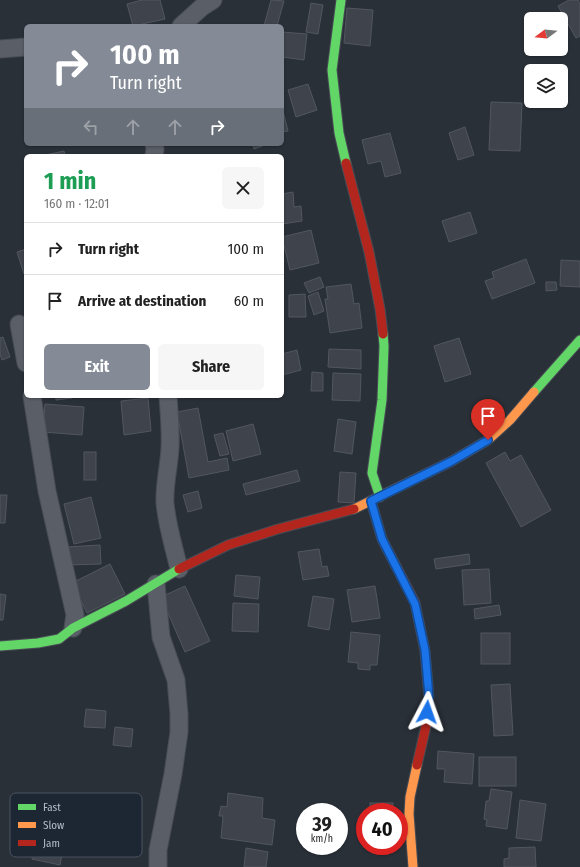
<!DOCTYPE html>
<html lang="en">
<head>
<meta charset="utf-8">
<style>
  body { margin:0; font-family:"Fira Sans Condensed",sans-serif; background:#f6f6f6; color:#222; height:100vh; display:flex; flex-direction:column; font-size:15px; white-space:nowrap }
  * { box-sizing:border-box; margin:0 }
  p { font-size:13px; color:#767676 }
  .icon { flex:none; width:22px; height:22px; fill:none; stroke:currentColor; stroke-width:2; stroke-linecap:round; stroke-linejoin:round }
  .map { position:relative; flex:1; overflow:hidden }
  .panel { position:absolute; left:24px; top:154px; width:260px; height:244px; display:flex; flex-direction:column; background:#fff; border-radius:6px; box-shadow:0 1px 3px #0004 }
  .panel>* { flex:none }
  .top-card { position:absolute; left:24px; top:24px; width:260px; height:122px; border-radius:6px; box-shadow:0 1px 3px #0004; background:#848b96; color:#fff; overflow:hidden }
  .needle { width:26px; rotate:254deg }
  .tools { position:absolute; left:524px; top:12px; display:grid; gap:8px }
  .tools a { display:grid; place-items:center; width:44px; height:44px; border-radius:6px; background:#fff; box-shadow:0 1px 3px #0004; font-size:20px }
  .speed { position:absolute; left:296px; top:803px; display:flex; gap:8px; font-size:20px; font-weight:700; text-align:center }
  .speed>* { display:grid; place-content:center; width:52px; height:52px; border-radius:50%; background:#fff; box-shadow:0 1px 3px #0004; line-height:1 }
  .speed small { font-size:10px; font-weight:400 }
  .speed .limit { border:6px solid #d22; background:#fff; color:#111 }
  .pin { position:absolute; display:grid; place-items:center; width:34px; height:34px; color:#fff; margin:-41px -17px; border-radius:50% 50% 50% 0; rotate:-45deg; box-shadow:0 0 4px #0007 }
  .pin .icon { rotate:45deg }
  .me { position:absolute; width:44px; margin:-22px; rotate:4deg; stroke-linejoin:round; filter:drop-shadow(0 0 3px #0008) }
  .turn { display:flex; align-items:center; gap:14px; height:84px; padding:0 20px; font-size:18px }
  .turn .icon { width:52px; height:52px; stroke-width:2.5 }
  .turn b { display:block; font-size:28px; line-height:34px }
  .lanes { display:flex; align-items:center; height:38px; padding:0 20px; background:#0003; justify-content:center; gap:20px; direction:ltr }
  .lanes .off { opacity:.35 }
  .round { display:grid; place-items:center; flex:none; width:42px; height:42px; border-radius:6px; background:#f6f6f6 }
  .summary { display:flex; align-items:center; justify-content:space-between; height:68px; padding:0 20px }
  h1 { font-size:24px; font-weight:700; line-height:30px; color:#1e9e55 }
  .button { display:flex; gap:8px; margin-top:auto; padding:8px 20px }
  .button a { flex:1; height:46px; border-radius:6px; background:#848b96; color:#fff; font-size:16px; font-weight:700; line-height:46px; text-align:center }
  .button a+a { background:#f6f6f6; color:#222 }
  ul { padding:0; list-style:none }
  li { display:flex; align-items:center; gap:12px; height:52px; padding:0 20px; border-top:1px solid #e0e0e0 }
  li div { flex:1 }
  li b { display:block; font-size:15px }
  li em { font-style:normal }
  .map>svg:first-child { display:block }
  .building { fill:#3f444c; stroke:#52575f }
  .lines { fill:none; stroke-linecap:round; stroke-linejoin:round }
  .street-casing { stroke:#484c55; stroke-width:19 }
  .fast-casing { stroke:#484c55; stroke-width:11 }
  .slow-casing { stroke:#484c55; stroke-width:11 }
  .jam-casing { stroke:#484c55; stroke-width:11 }
  .street { stroke:#5a5e66; stroke-width:17 }
  .fast { stroke:#63d668; stroke-width:9 }
  .slow { stroke:#ff974d; stroke-width:9 }
  .jam { stroke:#b3261e; stroke-width:9 }
  .route-casing { stroke:#114b97; stroke-width:10 }
  .route { stroke:#1a73e8; stroke-width:7 }
  .key { fill:#1d2633; stroke:#4a5360; stroke-width:1 }
  .key-label { font-size:11px; fill:#b4bcc9 }
</style>
</head>
<body>
<div class="map">
<svg width="580" height="867" viewBox="0 0 580 867">
  <rect width="100%" height="100%" fill="#2a3038"/>
  <g class="building">
    <polygon points="142,0 160,0 165,19 133,26 127,4"/>
    <polygon points="271,0 284,1 277,26 264,26"/>
    <polygon points="569,0 578,0 580,4 580,36 576,38 558,6"/>
    <polygon points="311,3 323,5 318,34 306,32"/>
    <polygon points="347,8 373,10 370,46 344,43"/>
    <polygon points="282,32 307,34 304,60 282,57"/>
    <polygon points="308,84 317,110 296,117 288,90"/>
    <polygon points="491,102 522,103 520,151 489,150"/>
    <polygon points="282,107 288,131 282,132"/>
    <polygon points="465,127 474,155 458,160 449,133"/>
    <polygon points="390,133 401,173 385,177 381,161 368,164 362,140"/>
    <polygon points="253,144 265,144 265,145 254,149"/>
    <polygon points="64,151 65,156 41,156"/>
    <polygon points="293,192 294,207 301,206 302,221 282,224 282,194"/>
    <polygon points="470,212 477,233 449,242 442,221"/>
    <polygon points="311,230 319,263 290,270 282,237"/>
    <polygon points="26,249 26,273 24,274 17,252"/>
    <polygon points="526,259 535,283 492,299 485,281 494,278 492,272"/>
    <polygon points="561,260 580,261 580,287 560,286"/>
    <polygon points="320,277 324,287 309,293 304,283"/>
    <polygon points="546,282 556,282 557,290 546,291"/>
    <polygon points="351,284 354,304 359,303 362,328 330,333 325,299 328,299 326,287"/>
    <polygon points="318,292 324,311 314,315 308,296"/>
    <polygon points="305,294 306,317 289,317 289,295"/>
    <polygon points="3,337 10,357 2,360 0,354 0,338"/>
    <polygon points="459,338 471,374 445,382 434,346"/>
    <polygon points="329,349 361,350 361,369 328,367"/>
    <polygon points="297,350 301,370 282,375 282,354"/>
    <polygon points="312,372 323,373 323,391 311,391"/>
    <polygon points="333,373 361,374 360,401 332,400"/>
    <polygon points="56,396 72,396 72,398 56,400"/>
    <polygon points="148,398 151,431 124,435 121,401"/>
    <polygon points="45,404 84,407 82,435 43,432"/>
    <polygon points="198,408 208,462 227,458 229,470 189,478 177,412"/>
    <polygon points="338,419 356,422 352,454 334,451"/>
    <polygon points="253,424 261,454 233,461 226,431"/>
    <polygon points="223,433 229,454 220,456 214,435"/>
    <rect x="84" y="452" width="12" height="28"/>
    <polygon points="505,452 510,461 521,455 551,510 521,527 486,463"/>
    <polygon points="297,470 300,481 246,495 243,484"/>
    <polygon points="340,472 356,473 354,503 338,502"/>
    <polygon points="198,491 202,508 188,512 183,495"/>
    <polygon points="0,495 7,495 5,523 0,523"/>
    <polygon points="91,497 101,538 74,544 64,504"/>
    <polygon points="100,545 101,564 67,565 66,547"/>
    <polygon points="319,549 322,567 327,566 329,576 303,580 298,552"/>
    <polygon points="469,554 470,564 436,569 434,559"/>
    <polygon points="110,564 125,594 87,613 72,583"/>
    <polygon points="489,569 491,603 464,605 462,570"/>
    <polygon points="236,575 260,577 258,599 234,596"/>
    <polygon points="185,586 210,641 185,652 161,597"/>
    <polygon points="375,586 380,618 352,622 347,590"/>
    <polygon points="0,594 6,595 3,620 0,620"/>
    <polygon points="313,596 334,599 329,630 308,626"/>
    <polygon points="233,603 259,604 258,632 232,631"/>
    <polygon points="499,605 501,615 475,619 474,609"/>
    <polygon points="351,632 380,635 377,665 370,665 370,670 358,669 358,663 348,662"/>
    <rect x="481" y="633" width="29" height="31"/>
    <polygon points="510,684 513,735 494,736 491,685"/>
    <polygon points="86,709 106,711 105,728 84,727"/>
    <polygon points="115,727 133,729 131,747 113,745"/>
    <polygon points="438,751 474,754 472,784 444,782 445,769 437,769"/>
    <rect x="479" y="757" width="37" height="29"/>
    <polygon points="491,789 512,792 507,829 486,826 487,820 484,819 486,801 489,801"/>
    <polygon points="228,793 263,798 262,818 275,820 272,845 221,838 223,816 219,816 221,806 227,807"/>
    <polygon points="520,800 546,804 541,841 516,838"/>
    <rect x="370" y="803" width="23" height="9"/>
    <polygon points="42,805 70,810 60,865 32,859"/>
    <polygon points="360,817 365,817 365,836 361,836"/>
    <polygon points="372,846 394,846 394,852 372,853"/>
    <polygon points="535,847 536,867 504,867 504,859 509,858 509,848"/>
    <polygon points="246,848 268,852 266,867 244,867"/>
  </g>
  <g class="lines">
    <defs>
      <g id="street">
        <polyline points="181,26 202,7 213,0"/>
        <polyline points="0,49 26,47"/>
        <polyline points="154,144 155,149 154,156"/>
        <polyline points="19,324 26,363"/>
        <polyline points="32,396 47,491 75,615 73,628"/>
        <path d="M168,396C169,413 171,431 170,448C169,467 164,485 165,503C167,526 174,547 179,569"/>
        <polyline points="156,584 161,637 176,680 179,714 179,732 173,774 158,850 158,867"/>
      </g>
      <g id="fast">
        <polyline points="341,0 332,70 339,133 346,163"/>
        <polyline points="534,392 580,340"/>
        <polyline points="380,497 372,473 382,400 384,346 383,334"/>
        <polyline points="0,646 38,643 59,639 73,628 126,601 179,569"/>
      </g>
      <g id="slow">
        <polyline points="354,509 452,461 488,440 510,420 534,392"/>
        <polyline points="413,867 409,814 410,797 417,765"/>
      </g>
      <g id="jam">
        <polyline points="346,163 369,252 380,309 383,334"/>
        <polyline points="371,501 382,539 415,603 425,651 429,697 426,726 417,765"/>
        <polyline points="179,569 228,545 278,529 354,509"/>
      </g>
    </defs>
    <use href="#street" class="street-casing"/>
    <use href="#fast" class="fast-casing"/>
    <use href="#slow" class="slow-casing"/>
    <use href="#jam" class="jam-casing"/>
    <use href="#street" class="street"/>
    <use href="#fast" class="fast"/>
    <use href="#slow" class="slow"/>
    <use href="#jam" class="jam"/>
  </g>
  <g class="lines">
    <defs>
      <polyline id="route" points="427,712 429,697 425,650 415,604 382,539 371,501 452,461 488,440"/>
    </defs>
    <use href="#route" class="route-casing"/>
    <use href="#route" class="route"/>
  </g>
  <rect x="10" y="793" width="132" height="64" rx="6" class="key"/>
  <rect x="18" y="804" width="18" height="6" fill="#63d668"/>
  <rect x="18" y="822" width="18" height="6" fill="#ff974d"/>
  <rect x="18" y="840" width="18" height="6" fill="#b3261e"/>
  <g class="key-label">
    <text x="43" y="811">Fast</text>
    <text x="43" y="829">Slow</text>
    <text x="43" y="847">Jam</text>
  </g>
</svg>
<div class="tools">
<a><svg class="needle" viewBox="-14 -14 28 28"><path d="M0-13l5 13h-10z" fill="#e53935"/><path d="M0 13l5-13h-10z" fill="#767676"/></svg></a>
<a><svg class="icon" aria-label="layers" viewBox="0 0 24 24"><path d="M12 4l9 5-9 5-9-5zM3 14l9 5 9-5"/></svg></a>
</div>
<div class="speed"><div>39<small>km/h</small></div><div class="limit">40</div></div>
<div class="pin" style="left:488px;top:440px;background:#d93025"><svg class="icon" aria-label="arrive" viewBox="0 0 24 24"><path d="M6 21V4h12l-3 4 3 4H6"/></svg></div>
<svg class="me" style="left:427px;top:712px" viewBox="-20 -20 40 40"><path d="M0-17L14 15 0 8-14 15z" fill="#1a73e8" stroke="#fff" stroke-width="4"/></svg>
<div class="top-card">
<div class="turn"><svg class="icon" aria-label="right" viewBox="0 0 24 24"><path d="M7 20v-9h11M14 6l5 5-5 5"/></svg><div><b>100 m</b>Turn right</div></div>
<div class="lanes"><svg class="icon off" aria-label="left" viewBox="0 0 24 24"><path d="M17 20v-9H6M10 6l-5 5 5 5"/></svg><svg class="icon off" aria-label="ahead" viewBox="0 0 24 24"><path d="M12 20V5M6 11l6-6 6 6"/></svg><svg class="icon off" aria-label="ahead" viewBox="0 0 24 24"><path d="M12 20V5M6 11l6-6 6 6"/></svg><svg class="icon" aria-label="right" viewBox="0 0 24 24"><path d="M7 20v-9h11M14 6l5 5-5 5"/></svg></div>
</div>
<section class="panel">
<div class="summary"><div><h1>1 min</h1><p>160 m · 12:01</p></div><a class="round"><svg class="icon" aria-label="close" viewBox="0 0 24 24"><path d="M6 6l12 12M18 6L6 18"/></svg></a></div>
<ul>
<li><svg class="icon" aria-label="right" viewBox="0 0 24 24"><path d="M7 20v-9h11M14 6l5 5-5 5"/></svg><div><b>Turn right</b></div><em>100 m</em></li>
<li><svg class="icon" aria-label="arrive" viewBox="0 0 24 24"><path d="M6 21V4h12l-3 4 3 4H6"/></svg><div><b>Arrive at destination</b></div><em>60 m</em></li>
</ul>
<div class="button"><a>Exit</a><a>Share</a></div>
</section>
</div>
</body>
</html>
